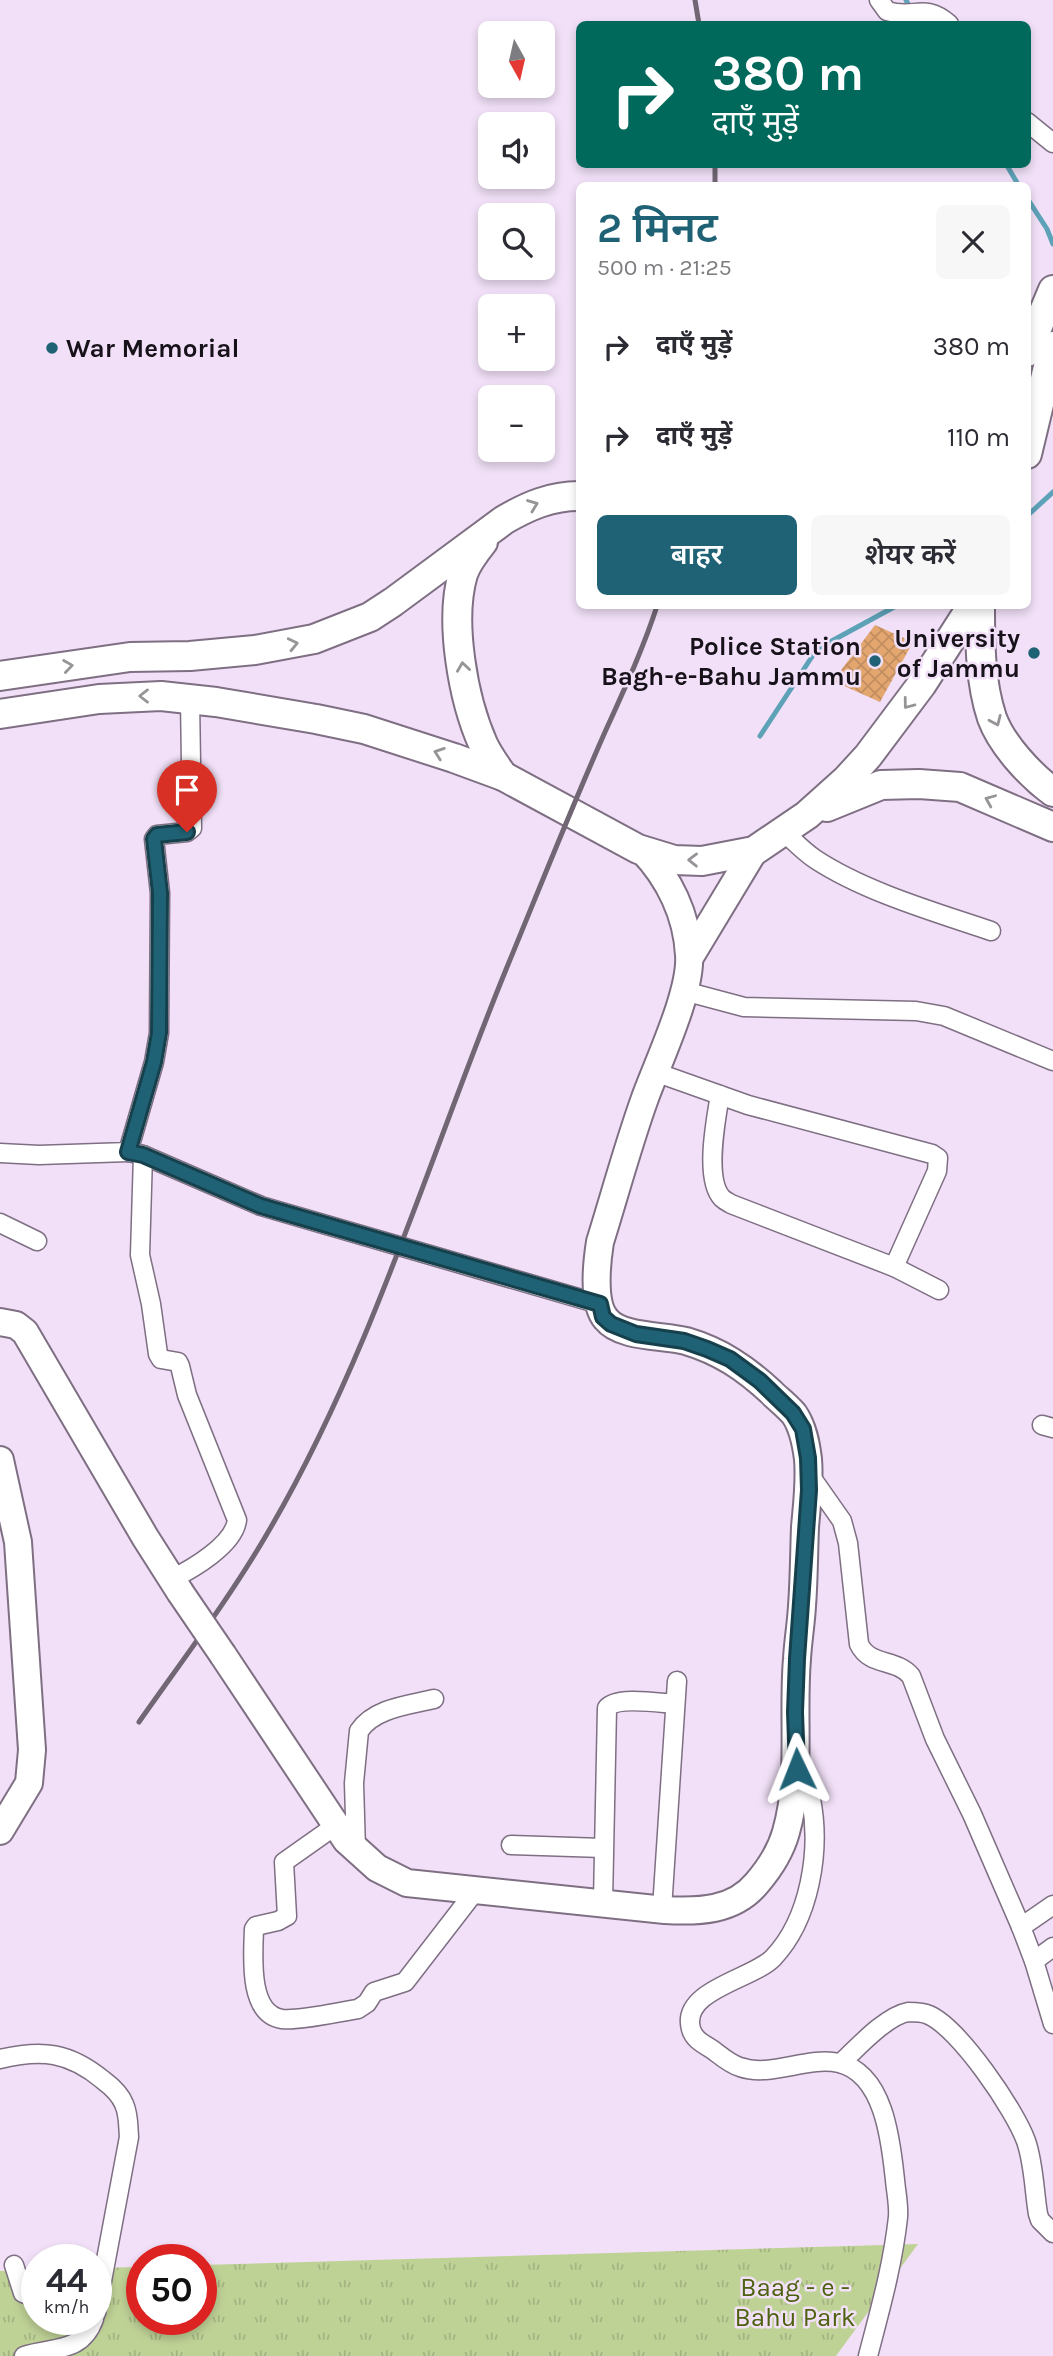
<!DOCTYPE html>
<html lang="hi">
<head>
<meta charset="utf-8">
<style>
  body { margin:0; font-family:Karla,"Noto Sans Devanagari",sans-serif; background:#f7f7f7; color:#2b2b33; height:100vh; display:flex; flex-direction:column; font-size:26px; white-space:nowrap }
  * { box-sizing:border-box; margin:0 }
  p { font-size:23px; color:#7c7c81 }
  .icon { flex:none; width:38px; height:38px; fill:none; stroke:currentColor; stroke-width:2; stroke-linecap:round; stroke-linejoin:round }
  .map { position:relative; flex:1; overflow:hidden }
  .side { position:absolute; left:576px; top:182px; width:455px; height:427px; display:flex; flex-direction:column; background:#fff; border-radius:10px; box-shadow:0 4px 10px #0003 }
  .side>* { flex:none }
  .hud { position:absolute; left:576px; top:21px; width:455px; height:147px; border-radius:10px; box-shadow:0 4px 10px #0003; background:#00695c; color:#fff; overflow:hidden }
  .needle { width:46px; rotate:172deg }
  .buttons { position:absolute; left:478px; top:21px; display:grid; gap:14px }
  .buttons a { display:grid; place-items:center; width:77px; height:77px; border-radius:10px; background:#fff; box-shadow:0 4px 10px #0003; font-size:35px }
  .speed { position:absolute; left:21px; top:2244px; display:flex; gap:14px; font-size:35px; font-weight:700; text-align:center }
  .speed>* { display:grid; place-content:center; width:91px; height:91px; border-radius:50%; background:#fff; box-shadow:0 4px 10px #0003; line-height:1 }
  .speed small { font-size:18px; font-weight:400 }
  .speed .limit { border:10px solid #d22; background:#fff; color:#111 }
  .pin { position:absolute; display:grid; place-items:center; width:60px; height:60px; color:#fff; margin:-72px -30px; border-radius:50% 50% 50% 0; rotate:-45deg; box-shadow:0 0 7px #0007 }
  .pin .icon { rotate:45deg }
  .me { position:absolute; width:77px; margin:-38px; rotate:358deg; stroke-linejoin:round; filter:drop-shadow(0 0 5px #0008) }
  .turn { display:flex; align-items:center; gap:24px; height:147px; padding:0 21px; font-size:32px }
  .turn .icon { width:91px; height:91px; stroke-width:2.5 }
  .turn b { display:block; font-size:49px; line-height:60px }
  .round { display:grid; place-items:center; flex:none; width:74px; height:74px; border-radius:10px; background:#f7f7f7 }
  .overview { display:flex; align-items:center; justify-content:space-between; height:119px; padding:0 21px }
  h1 { font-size:42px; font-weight:600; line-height:52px; color:#206275 }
  .primary-button { display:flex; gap:14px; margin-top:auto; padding:14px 21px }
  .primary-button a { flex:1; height:80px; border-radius:10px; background:#206275; color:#fff; font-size:28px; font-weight:600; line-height:80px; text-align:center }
  .primary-button a+a { background:#f7f7f7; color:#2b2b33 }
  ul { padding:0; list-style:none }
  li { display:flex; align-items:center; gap:21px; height:91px; padding:0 21px }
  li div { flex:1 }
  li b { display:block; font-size:26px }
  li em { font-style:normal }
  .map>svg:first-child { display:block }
  .park { fill:url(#park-tufts) }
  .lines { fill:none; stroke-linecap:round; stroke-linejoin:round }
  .stream { stroke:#5ea2b8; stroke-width:5 }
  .building { fill:url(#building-cross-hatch) }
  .minor-casing { stroke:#7e6f83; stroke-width:21 }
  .secondary-casing { stroke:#7e6f83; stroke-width:30 }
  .primary-casing { stroke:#7e6f83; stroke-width:32 }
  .minor { stroke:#fff; stroke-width:18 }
  .secondary { stroke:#fff; stroke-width:26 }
  .primary { stroke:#fff; stroke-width:28 }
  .rail { stroke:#706674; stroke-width:5 }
  .secondary-bridge-casing { stroke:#7e6f83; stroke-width:30; stroke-linecap:butt }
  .secondary-bridge { stroke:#fff; stroke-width:26 }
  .oneway { stroke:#979498 }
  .route-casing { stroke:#15404c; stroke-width:18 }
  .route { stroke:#206275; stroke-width:12 }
  .poi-dot { fill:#206275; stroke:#f1e0f7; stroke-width:2.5 }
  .labels { text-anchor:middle; stroke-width:5; stroke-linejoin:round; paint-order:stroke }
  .poi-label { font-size:26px; font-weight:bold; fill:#171119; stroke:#f1e0f7; text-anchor:end }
  .park-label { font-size:26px; fill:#4d610f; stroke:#f1e0f7 }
</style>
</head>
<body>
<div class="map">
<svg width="1053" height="2356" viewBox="0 0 1053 2356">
  <defs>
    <pattern id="park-tufts" width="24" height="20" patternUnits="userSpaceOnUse" patternTransform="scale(1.75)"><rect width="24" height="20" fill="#bfd296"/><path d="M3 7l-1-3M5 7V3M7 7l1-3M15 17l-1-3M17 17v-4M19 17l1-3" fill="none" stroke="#a3b381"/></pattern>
    <pattern id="building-cross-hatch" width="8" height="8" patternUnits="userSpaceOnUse" patternTransform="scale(1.75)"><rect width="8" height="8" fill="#e3a66f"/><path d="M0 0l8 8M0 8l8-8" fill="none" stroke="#c28e60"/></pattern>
  </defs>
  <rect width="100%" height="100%" fill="#f1e0f7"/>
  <polygon class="park" points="918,2244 836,2356 0,2356 0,2271 37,2270 37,2319 96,2319 96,2268 142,2267 142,2319 201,2319 201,2265"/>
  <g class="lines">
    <g class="stream">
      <polyline points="906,0 919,24"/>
      <polyline points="1006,164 1019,186"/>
      <polyline points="1027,198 1047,229 1053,244"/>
      <polyline points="1027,516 1053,492"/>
      <polyline points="760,736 817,649 896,606"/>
    </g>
  </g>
  <polygon class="building" points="875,625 913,642 880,702 833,681"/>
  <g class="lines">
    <defs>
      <g id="minor">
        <path d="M879,0L887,11C914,20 924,2 949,24"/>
        <polyline points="1027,122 1053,143"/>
        <path d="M783,831C793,840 803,851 815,859C865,892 935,912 991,931"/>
        <polyline points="684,991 744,1007 916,1011 944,1016 1053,1061"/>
        <polyline points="655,1072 748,1105 932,1154 938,1158 937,1171 894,1267"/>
        <path d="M720,1095C716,1119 704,1179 722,1198C725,1201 728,1202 731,1204L894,1267L939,1290"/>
        <polyline points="128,1152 143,1155 261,1206 599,1304"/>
        <polyline points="0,1153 39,1155 128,1152 154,1062 159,1033 160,893 154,839 157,835 187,832 192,828 190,699"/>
        <path d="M143,1155L140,1255L151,1304L158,1354L161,1359L178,1362L180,1366L187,1395L237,1520C234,1545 192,1569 172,1579"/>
        <polyline points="0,1223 37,1241"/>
        <polyline points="1042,1425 1053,1428"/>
        <path d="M809,1474L842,1521L848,1543L859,1644C870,1667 896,1658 911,1676L935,1739L972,1814L1021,1927L1034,1961L1053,2024"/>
        <path d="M797,1771C802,1780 809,1790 811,1799C821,1851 810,1919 773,1958C753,1979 680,1990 691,2029C694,2040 704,2044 713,2050C721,2056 730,2064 740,2067C771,2078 807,2056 839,2063C885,2074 891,2143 895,2180C896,2192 899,2205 898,2217C893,2264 880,2310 868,2356"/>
        <path d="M335,1826L284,1862L287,1916L278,1921L256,1926L254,1929C253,1956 248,2014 282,2019C300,2021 338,2012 358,2009L367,2003L374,1992L405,1982L476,1890"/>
        <polyline points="511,1845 603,1848"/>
        <path d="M356,1850L354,1783L359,1731C374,1708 409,1705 434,1699"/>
        <path d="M603,1902L607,1708C617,1696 659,1703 675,1704"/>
        <polyline points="662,1909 677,1681"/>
        <polyline points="1021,1927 1053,1905"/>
        <polyline points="1034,1961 1053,1947"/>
        <path d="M0,2059C42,2049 69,2052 103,2080C111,2086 120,2094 124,2104C129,2115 128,2126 129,2137L96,2313"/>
        <path d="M841,2063C857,2048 886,2016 908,2012C915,2012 923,2012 929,2015C959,2028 1015,2110 1026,2141C1034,2164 1034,2190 1038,2214L1040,2220L1053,2233"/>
        <polyline points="14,2265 23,2293 37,2298"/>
        <path d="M24,2356C54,2346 81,2354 94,2319"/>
      </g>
      <g id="secondary">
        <polyline points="690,957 754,851"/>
        <polyline points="0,1322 16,1325 25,1332 145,1537 180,1592"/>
        <polyline points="0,1460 18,1542 32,1750 29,1783 0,1831"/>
        <path d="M223,1655L346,1840L377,1868L407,1883L665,1910C699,1912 734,1911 757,1883C769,1869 781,1850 786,1832C802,1776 792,1717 797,1659C798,1641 801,1624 802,1606C804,1580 804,1553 805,1527C807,1504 810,1482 808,1459C806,1443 803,1427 794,1414C787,1406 778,1399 771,1392C745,1368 720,1351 686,1341C663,1335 621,1338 606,1319C592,1303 597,1261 600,1242C615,1194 628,1145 645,1098C658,1062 692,991 689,955C687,915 669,878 642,850"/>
      </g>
      <g id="primary">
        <polyline points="1027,352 1053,290"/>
        <polyline points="1027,454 1053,346"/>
        <path d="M483,542C475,552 467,562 463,574C449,621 463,699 483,744C488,755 496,766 503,776"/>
        <path d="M980,606C980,643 980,682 992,718C1002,745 1030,775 1053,792"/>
        <path d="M0,676L130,657L190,656L255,650L314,639L370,617L393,602L504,520C528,506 551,496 579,496"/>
        <polyline points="0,714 99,699 161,696 216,702 316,719 364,729 454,758 503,776 638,849 674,860 702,861 754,851 807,815 846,780 868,756 922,684 972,606"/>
        <polyline points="827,807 881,785 919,784 960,787 1053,827"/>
      </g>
    </defs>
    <use href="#minor" class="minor-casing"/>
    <use href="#secondary" class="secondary-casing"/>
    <use href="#primary" class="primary-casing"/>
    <use href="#minor" class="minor"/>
    <use href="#secondary" class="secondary"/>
    <use href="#primary" class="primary"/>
    <g class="rail">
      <polyline points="695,0 699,24"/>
      <polyline points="715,164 715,186"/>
      <path d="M139,1722C184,1658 232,1595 271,1527C371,1355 430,1156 505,972C538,892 570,811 605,732C624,690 643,649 657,606"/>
    </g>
    <defs>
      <polyline id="secondary-bridge" points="180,1592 223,1655"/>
    </defs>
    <use href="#secondary-bridge" class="secondary-bridge-casing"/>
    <use href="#secondary-bridge" class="secondary-bridge"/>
  </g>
  <defs><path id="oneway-chevron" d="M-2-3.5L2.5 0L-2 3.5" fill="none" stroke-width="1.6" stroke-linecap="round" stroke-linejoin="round" transform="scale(1.75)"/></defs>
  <g class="oneway">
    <use href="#oneway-chevron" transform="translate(533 505) rotate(-21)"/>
    <use href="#oneway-chevron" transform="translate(293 644) rotate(-13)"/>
    <use href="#oneway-chevron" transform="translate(68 666) rotate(-8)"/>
    <use href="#oneway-chevron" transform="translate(463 667) rotate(-98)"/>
    <use href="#oneway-chevron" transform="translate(144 696) rotate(180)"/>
    <use href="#oneway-chevron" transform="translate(908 704) rotate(127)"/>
    <use href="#oneway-chevron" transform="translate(996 721) rotate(66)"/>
    <use href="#oneway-chevron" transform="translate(439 753) rotate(-161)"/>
    <use href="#oneway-chevron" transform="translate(990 800) rotate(-157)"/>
    <use href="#oneway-chevron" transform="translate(693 860) rotate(-179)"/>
  </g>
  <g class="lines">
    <defs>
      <polyline id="route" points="187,832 157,835 154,839 160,893 159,1033 154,1062 128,1152 143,1155 261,1206 600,1304 603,1317 611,1324 636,1334 684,1341 707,1349 730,1359 760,1381 793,1413 803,1429 808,1458 809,1490 797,1659 795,1712 797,1769"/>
    </defs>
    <use href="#route" class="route-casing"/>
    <use href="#route" class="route"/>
  </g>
  <g class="poi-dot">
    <circle cx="52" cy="348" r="7"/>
    <circle cx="1034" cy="653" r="7"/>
    <circle cx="875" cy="661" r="7"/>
  </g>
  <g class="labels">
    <g class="poi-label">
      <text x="66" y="357" text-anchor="start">War Memorial</text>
      <text x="1020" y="647">University<tspan x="1020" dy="30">of Jammu</tspan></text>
      <text x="861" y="655">Police Station<tspan x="861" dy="30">Bagh-e-Bahu Jammu</tspan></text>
    </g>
    <g class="park-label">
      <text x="795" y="2296">Baag - e -<tspan x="795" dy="30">Bahu Park</tspan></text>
    </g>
  </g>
</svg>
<div class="buttons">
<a><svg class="needle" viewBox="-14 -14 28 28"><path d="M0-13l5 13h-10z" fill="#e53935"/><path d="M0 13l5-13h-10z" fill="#7c7c81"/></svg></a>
<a><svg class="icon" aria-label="sound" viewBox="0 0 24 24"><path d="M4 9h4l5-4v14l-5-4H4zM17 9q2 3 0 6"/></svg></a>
<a><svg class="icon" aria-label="search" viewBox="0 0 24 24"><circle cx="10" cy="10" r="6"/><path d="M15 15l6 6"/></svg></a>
<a>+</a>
<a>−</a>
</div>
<div class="speed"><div>44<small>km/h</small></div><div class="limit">50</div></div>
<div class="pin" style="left:187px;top:832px;background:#d93025"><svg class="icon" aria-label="arrive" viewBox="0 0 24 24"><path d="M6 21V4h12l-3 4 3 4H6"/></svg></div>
<svg class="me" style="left:797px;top:1769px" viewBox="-20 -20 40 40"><path d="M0-17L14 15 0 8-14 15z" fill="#206275" stroke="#fff" stroke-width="4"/></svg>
<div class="hud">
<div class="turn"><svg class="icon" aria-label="right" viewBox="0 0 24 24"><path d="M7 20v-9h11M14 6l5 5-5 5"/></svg><div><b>380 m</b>दाएँ मुड़ें</div></div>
</div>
<section class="side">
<div class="overview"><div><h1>2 मिनट</h1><p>500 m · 21:25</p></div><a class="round"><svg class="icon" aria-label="close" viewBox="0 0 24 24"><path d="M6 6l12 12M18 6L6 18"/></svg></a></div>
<ul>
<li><svg class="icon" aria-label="right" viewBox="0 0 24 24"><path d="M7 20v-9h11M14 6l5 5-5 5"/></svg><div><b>दाएँ मुड़ें</b></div><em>380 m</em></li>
<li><svg class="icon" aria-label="right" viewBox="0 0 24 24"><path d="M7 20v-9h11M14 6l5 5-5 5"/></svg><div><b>दाएँ मुड़ें</b></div><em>110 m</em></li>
</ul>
<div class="primary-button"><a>बाहर</a><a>शेयर करें</a></div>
</section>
</div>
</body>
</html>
